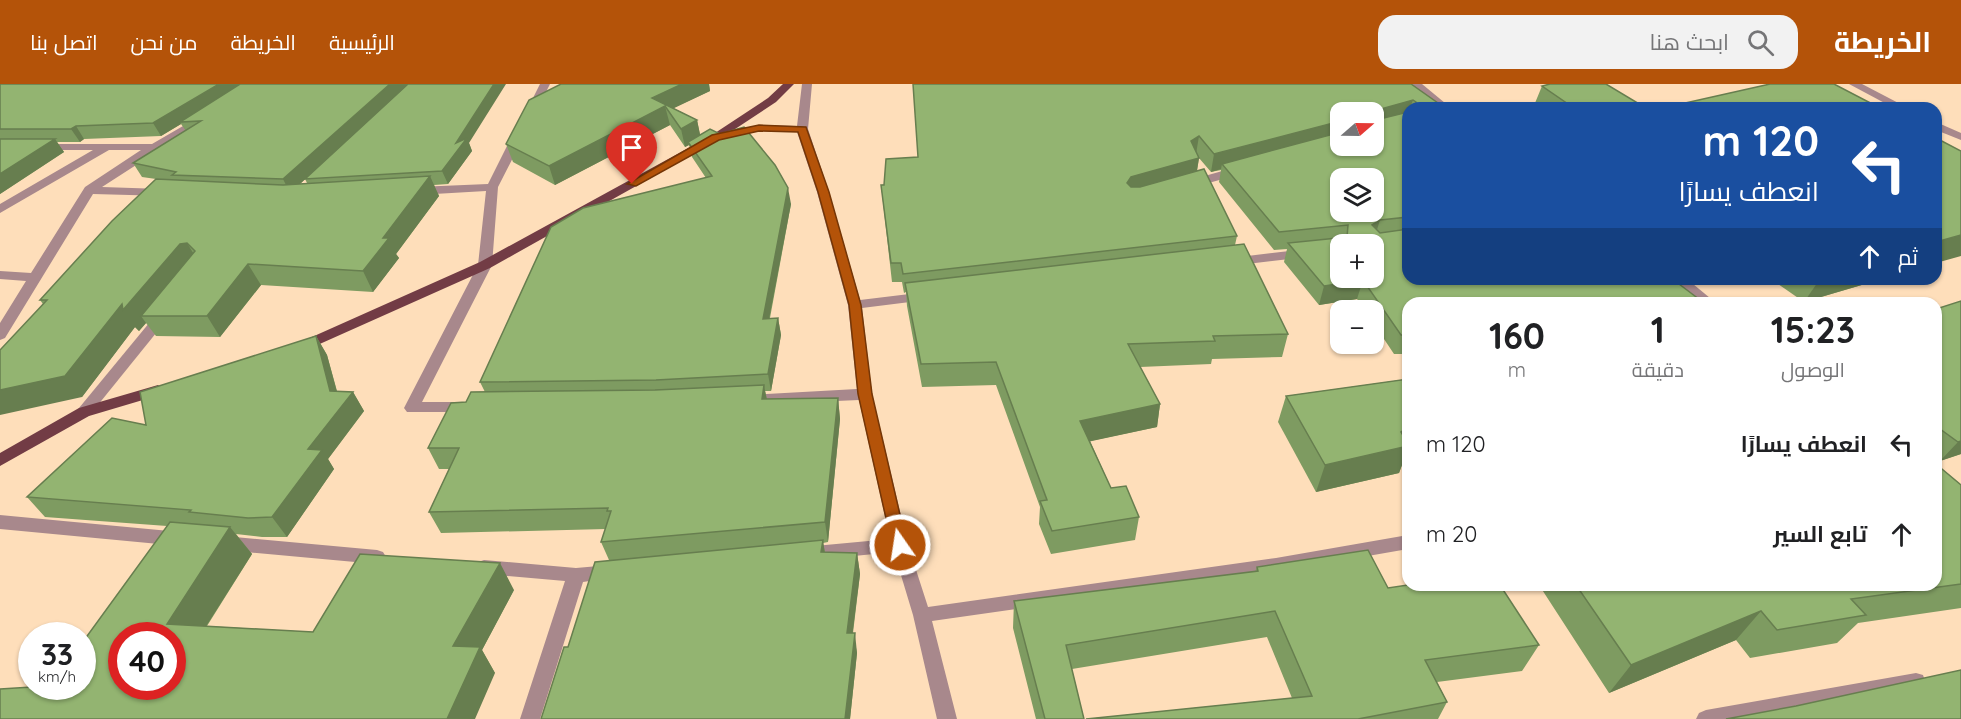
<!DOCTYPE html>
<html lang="ar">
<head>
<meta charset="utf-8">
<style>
  body { margin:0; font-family:Quicksand,Cairo,sans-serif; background:#f2f2f2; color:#202124; direction:rtl; height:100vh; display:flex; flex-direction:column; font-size:22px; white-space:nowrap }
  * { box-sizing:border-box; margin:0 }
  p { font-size:20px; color:#757577 }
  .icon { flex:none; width:33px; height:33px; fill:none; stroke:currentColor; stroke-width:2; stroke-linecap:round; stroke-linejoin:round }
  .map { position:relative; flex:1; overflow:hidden; direction:ltr }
  .sheet { position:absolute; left:1402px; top:213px; width:540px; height:294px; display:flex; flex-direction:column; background:#fff; border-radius:18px; box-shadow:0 2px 4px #0004; direction:rtl }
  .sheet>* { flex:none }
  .guide { position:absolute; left:1402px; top:18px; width:540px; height:183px; border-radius:18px; box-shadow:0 2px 4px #0004; direction:rtl; background:#1a4fa0; color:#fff; overflow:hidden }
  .needle { width:39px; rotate:70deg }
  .controls { position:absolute; left:1330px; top:18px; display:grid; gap:12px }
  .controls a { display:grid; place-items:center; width:54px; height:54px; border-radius:12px; background:#fff; box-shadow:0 2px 4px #0004; font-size:30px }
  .speed { position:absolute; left:18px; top:538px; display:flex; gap:12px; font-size:30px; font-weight:700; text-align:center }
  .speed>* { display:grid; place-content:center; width:78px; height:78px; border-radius:50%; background:#fff; box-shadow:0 2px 4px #0004; line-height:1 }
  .speed small { font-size:15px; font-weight:400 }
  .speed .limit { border:9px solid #d22; background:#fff; color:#111 }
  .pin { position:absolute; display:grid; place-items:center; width:51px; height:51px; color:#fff; margin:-62px -26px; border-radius:50% 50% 50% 0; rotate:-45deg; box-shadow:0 0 6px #0007 }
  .pin .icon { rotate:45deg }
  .me { position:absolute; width:66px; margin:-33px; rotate:347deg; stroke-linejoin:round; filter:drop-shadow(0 0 4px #0008) }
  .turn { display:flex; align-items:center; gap:21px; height:126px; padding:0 24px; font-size:27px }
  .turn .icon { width:78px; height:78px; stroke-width:2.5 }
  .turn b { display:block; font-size:42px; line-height:51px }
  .then { display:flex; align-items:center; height:57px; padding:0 24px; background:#0003; gap:12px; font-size:22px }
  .eta { display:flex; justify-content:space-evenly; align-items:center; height:102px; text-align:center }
  .eta b { font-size:36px; font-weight:700; line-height:42px }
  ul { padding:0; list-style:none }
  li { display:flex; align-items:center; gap:18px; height:90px; padding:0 24px }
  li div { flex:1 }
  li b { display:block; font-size:22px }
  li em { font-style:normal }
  header { display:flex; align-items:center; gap:36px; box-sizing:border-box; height:84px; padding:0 30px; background:#b45309; color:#fff }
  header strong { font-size:28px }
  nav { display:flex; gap:33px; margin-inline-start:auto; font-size:21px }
  .search { width:420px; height:54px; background:#f2f2f2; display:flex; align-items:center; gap:15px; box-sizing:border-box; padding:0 21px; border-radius:18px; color:#757577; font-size:22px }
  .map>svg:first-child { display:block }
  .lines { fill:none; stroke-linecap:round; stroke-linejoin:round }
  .minor { fill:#a8888c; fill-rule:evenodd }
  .major { fill:#723c45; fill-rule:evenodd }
  .wall { fill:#7e9b61; fill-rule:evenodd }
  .shaded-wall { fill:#677e4f }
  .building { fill:#93b471; stroke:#677e4f; stroke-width:1.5; fill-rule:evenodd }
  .route { fill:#b45309; stroke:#753606; stroke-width:1.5 }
</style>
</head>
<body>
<header>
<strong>الخريطة</strong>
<div class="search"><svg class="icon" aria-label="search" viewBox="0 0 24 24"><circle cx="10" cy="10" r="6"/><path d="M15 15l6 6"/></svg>ابحث هنا</div>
<nav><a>الرئيسية</a><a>الخريطة</a><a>من نحن</a><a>اتصل بنا</a></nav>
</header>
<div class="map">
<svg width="1961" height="635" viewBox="0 0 1961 635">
  <rect width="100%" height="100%" fill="#fedeba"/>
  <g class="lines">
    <g class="minor">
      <polygon points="540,0 550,0 535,30 527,30 526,28"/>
      <polygon points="802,0 812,0 808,45 829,108 860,216 926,208 933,212 926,216 862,224 872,310 908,461 928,523 1276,474 1408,451 1408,465 1276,488 932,537 957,635 937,635 913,531 894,468 804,477 798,475 795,470 798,465 804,463 890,455 859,316 748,321 741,316 748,311 857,305 848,221 817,108 797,48 759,47 728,53 722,50 724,48 759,41 797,42"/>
      <polygon points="1410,0 1422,0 1451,24 1439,24"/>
      <polygon points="1849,0 1862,0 1908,24 1894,24"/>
      <polygon points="202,31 208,34 206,36 102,103 162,105 168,109 166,112 93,110 5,254 0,256 0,239 26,197 0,195 0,187 31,189 85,103 141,66 109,66 0,129 0,120 93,66 0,66 0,60 152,60"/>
      <polygon points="1936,38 1961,49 1961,56 1936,46"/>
      <polygon points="518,49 524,52 498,103 492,181 422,318 469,318 477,323 469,328 407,328 404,324 478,181 486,107 417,111 411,107 417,103 488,100 512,52"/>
      <polygon points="1240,82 1246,86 1244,89 1191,104 1185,100 1187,97"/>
      <polygon points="1341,161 1341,169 1230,182 1223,178 1230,174"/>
      <polygon points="1671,195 1687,195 1716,219 1700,219"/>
      <polygon points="164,226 169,227 171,230 169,233 89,332 79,332 76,328 79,324 159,227"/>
      <polygon points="0,431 180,448 186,450 188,455 186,460 180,462 0,445"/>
      <polygon points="224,452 377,466 383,468 386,473 383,478 377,480 224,466 218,464 216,459 218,454"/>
      <polygon points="484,476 576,484 610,481 616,483 619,488 616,493 583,498 540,635 520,635 565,497 484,490 478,488 475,483 478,478"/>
      <polygon points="1916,589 1923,591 1925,597 1923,603 1916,605 1754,635 1696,635 1699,629 1706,626"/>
    </g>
    <g class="major">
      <polygon points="783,0 794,0 776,18 720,55 490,184 304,267 299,269 292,264 294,261 480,178 712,51 768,14"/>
      <polygon points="158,301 165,306 163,310 89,332 0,382 0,369 79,324"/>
    </g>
  </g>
  <g class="wall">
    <path d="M0,0L469,59L472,67L448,100L434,101L439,112L396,170L399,174L373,208L261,201L220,253L156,252L146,239L139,247L135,243L82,313L43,220L40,216L156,95L142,93L133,79L186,47L181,40L161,52L84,55L80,58H57L64,68L0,110ZM305,95L307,99L300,100Z"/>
    <polygon points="561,0 709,0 710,7 673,24 697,36 700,51 791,120 770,234 778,234 781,251 771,307 765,307 767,315 838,314 840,335 828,458 823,459 825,468 857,469 860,490 853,549 857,569 850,635 541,635 568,563 609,476 601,458 606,445 441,449 429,428 449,385 439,385 428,364 466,318 485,308 480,298 706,94 692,73 689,61 685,63 670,41 555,101 513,78 506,60"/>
    <path d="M1411,0L1445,24H1408V195L1668,198L1704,219H1408V270H1394L1374,240V226H1365L1357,215L1319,221L1284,178L1287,165L1274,166L1219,98L1221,86L1211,88L1199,74L1197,87L1237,152L1235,161L1288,250L1282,273L1212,275L1211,280L1140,283L1160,320L1157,343L1090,357L1111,404L1139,433L1135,456L1051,470L1039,440L1040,423L996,301L922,303L907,222L906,208L904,209L902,198H892L881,101ZM1341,28L1374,62H1341Z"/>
    <polygon points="1542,2 1646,24 1533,24"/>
    <polygon points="1771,195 1882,195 1804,218"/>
    <polygon points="1936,225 1961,370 1940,377 1936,374"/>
    <polygon points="316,252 327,271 337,307 353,308 364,327 328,375 334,385 287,453 262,453 236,450 252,470 207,542 313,548 514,506 482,566 495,589 82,603 167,442 45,433 27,413"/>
    <polygon points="1408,295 1408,365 1399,389 1316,408 1278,338 1286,312"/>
    <polygon points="1961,401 1961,524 1858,539 1837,559 1750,574 1736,556 1609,609 1539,501 1936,501"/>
    <polygon points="1257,483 1388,504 1539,561 1522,587 1437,598 1447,618 1438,635 1086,635 1292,614 1267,553 1072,585 1084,635 1036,635 1013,544 1014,517 1255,488"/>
  </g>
  <g class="shaded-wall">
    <polygon points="219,0 247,0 180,38 181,40 161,52 153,39"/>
    <polygon points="390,0 410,0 290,109 283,95"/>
    <polygon points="494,0 506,0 469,59 472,67 448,100 442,87 456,59"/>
    <polygon points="682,0 709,0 710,7 668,27 665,22 670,41 555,101 549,82 652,14"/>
    <polygon points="1413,16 1410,24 1408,24 1408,30 1374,43 1377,26"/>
    <polygon points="697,36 701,55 688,58 689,61 685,63 681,45"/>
    <polygon points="1341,37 1341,54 1222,80 1221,85 1211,88 1214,70"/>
    <polygon points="76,42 84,55 80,58 71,45"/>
    <polygon points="1199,52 1196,70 1191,57"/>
    <polygon points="55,55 64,68 0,110 0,90"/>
    <polygon points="1199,74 1196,92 1128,111 1127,99 1131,93"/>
    <polygon points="430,92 439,112 396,170 399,174 373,208 363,187 383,154"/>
    <polygon points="788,104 791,120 766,251 763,235"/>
    <polygon points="1380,136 1374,155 1372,141"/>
    <polygon points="1961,151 1961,172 1936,179 1936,158"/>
    <polygon points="187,159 200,180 141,232 146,239 139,247 135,243 82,313 0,331 0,306 122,220 180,160"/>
    <polygon points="248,180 261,201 220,253 207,232"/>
    <polygon points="1820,195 1882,195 1804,218"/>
    <polygon points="1363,196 1357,215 1319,221 1324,202"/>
    <polygon points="778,234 781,251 771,307 768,290"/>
    <polygon points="316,252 327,271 341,323 353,308 364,327 328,375 334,385 287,453 272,433 308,365 330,307"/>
    <polygon points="764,301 768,322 762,315"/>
    <polygon points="838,314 840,335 828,458 825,438"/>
    <polygon points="1160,320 1157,343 1078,360 1080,337"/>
    <polygon points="1408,343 1408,365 1399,389 1316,408 1325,381 1401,348"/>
    <polygon points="1961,357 1961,370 1940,377 1958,358"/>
    <polygon points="230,443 252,470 191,566 167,540"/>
    <polygon points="823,456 826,477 821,468"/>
    <polygon points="857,469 860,490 850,569 847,549"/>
    <polygon points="500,479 514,506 482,566 495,589 475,635 447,635 453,562"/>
    <polygon points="1761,527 1736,556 1609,609 1631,581"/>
    <polygon points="855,549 857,569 850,635 845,635"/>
  </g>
  <g class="building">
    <polygon points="0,0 219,0 153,39 76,42 71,45 0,45"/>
    <polygon points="240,0 390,0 283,95 172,91 176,88 133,79 201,37 180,38"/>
    <polygon points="408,0 494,0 456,59 467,54 442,87 305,95"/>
    <polygon points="561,0 682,0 652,14 697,36 681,45 665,22 549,82 506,60 529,16"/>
    <path d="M913,0H1411L1445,24H1415L1416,18L1413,16L1377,26V33L1380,35L1408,28V133L1380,136L1372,141L1380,149L1408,145V195H1664L1668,198L1675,197L1704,219H1408V251H1401L1363,196L1324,202L1288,159L1347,153L1348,141L1279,148L1222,80L1341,48V62H1374V28H1341V37L1214,70L1199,52L1191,57L1199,74L1131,93L1127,99L1131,103H1140L1204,85L1237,152L903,190L901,179H891L881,101H884L886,75L918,73ZM1341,94H1374V128H1341ZM1341,160H1374V194H1341Z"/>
    <polygon points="1550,0 1606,0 1646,24 1574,24 1542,2"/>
    <polygon points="1770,0 1834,0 1880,24 1663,24"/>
    <polygon points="744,43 775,81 788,104 763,235 778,234 768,290 656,296 480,298 551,143 583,124 712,92 688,58 710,45 720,50"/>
    <polygon points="1936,54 1961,67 1961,151 1936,158"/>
    <polygon points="0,55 55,55 0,90"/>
    <polygon points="430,92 383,154 389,154 363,187 248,180 207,232 141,232 195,167 187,159 180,160 123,226 122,220 65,292 0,306 0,266 47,216 40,216 112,137 156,95 283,101"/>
    <polygon points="1244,160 1288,250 1213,252 1215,257 1128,260 1160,320 1080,337 1111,404 1126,402 1139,433 1052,447 1040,417 1047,416 996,278 921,280 905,199"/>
    <polygon points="1961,217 1961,357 1958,358 1936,342 1936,225"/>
    <polygon points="316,252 330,307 353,308 308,365 322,366 272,433 248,434 189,428 191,426 27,413 112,334 146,341 140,308"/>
    <polygon points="1408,295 1408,343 1401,348 1408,360 1408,362 1325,381 1286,312"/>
    <polygon points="764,301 762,315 838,314 825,438 601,458 611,427 607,427 608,424 429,428 459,364 428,364 451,319 466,318 471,308 655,306"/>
    <polygon points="1936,380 1961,401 1961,500 1851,515 1866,531 1777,546 1761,527 1631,581 1576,501 1936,501"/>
    <path d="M170,438L230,443L167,540L313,548L360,470L500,479L453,562L480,563L447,635H0V605L32,603H82V559ZM122,552H172V603H122Z"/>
    <polygon points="823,456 821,468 857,469 847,549 855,549 845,635 541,635 564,563 568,563 595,478"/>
    <polygon points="1368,466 1388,504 1408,501 1500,501 1539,561 1425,576 1447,618 1358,635 1086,635 1312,612 1275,527 1066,561 1084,635 1045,635 1014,517 1258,487 1257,483"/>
    <polygon points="1961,586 1961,635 1726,635 1796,622"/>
  </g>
  <polygon class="route" points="759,41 806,43 829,108 861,221 872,310 907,461 905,465 894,465 892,461 858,310 849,221 818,108 798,48 759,47 719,56 636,102 627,100 712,51"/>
</svg>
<div class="controls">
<a><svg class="needle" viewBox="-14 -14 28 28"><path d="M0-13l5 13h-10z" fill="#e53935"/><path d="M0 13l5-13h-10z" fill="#757577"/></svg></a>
<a><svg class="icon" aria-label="layers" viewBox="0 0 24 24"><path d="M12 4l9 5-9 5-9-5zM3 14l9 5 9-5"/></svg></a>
<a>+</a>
<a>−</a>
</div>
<div class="speed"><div>33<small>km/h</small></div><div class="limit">40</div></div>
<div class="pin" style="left:632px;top:100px;background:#d93025"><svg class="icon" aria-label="arrive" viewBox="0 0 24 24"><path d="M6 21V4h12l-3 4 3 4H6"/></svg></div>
<svg class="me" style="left:900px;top:461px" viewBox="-20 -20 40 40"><circle r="17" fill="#b45309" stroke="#fff" stroke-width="3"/><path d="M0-11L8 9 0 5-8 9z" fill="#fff"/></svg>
<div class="guide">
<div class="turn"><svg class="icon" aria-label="left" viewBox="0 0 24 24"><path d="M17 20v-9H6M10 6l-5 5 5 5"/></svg><div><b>120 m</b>انعطف يسارًا</div></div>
<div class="then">ثم<svg class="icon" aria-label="ahead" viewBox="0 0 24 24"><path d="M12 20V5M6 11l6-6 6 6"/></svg></div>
</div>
<section class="sheet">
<div class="eta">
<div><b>15:23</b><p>الوصول</p></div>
<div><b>1</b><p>دقيقة</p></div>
<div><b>160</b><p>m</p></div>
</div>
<ul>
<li><svg class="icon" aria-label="left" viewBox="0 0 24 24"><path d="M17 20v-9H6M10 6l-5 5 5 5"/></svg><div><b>انعطف يسارًا</b></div><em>120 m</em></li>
<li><svg class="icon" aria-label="ahead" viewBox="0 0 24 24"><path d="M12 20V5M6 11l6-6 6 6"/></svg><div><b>تابع السير</b></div><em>20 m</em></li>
</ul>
</section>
</div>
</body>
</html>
